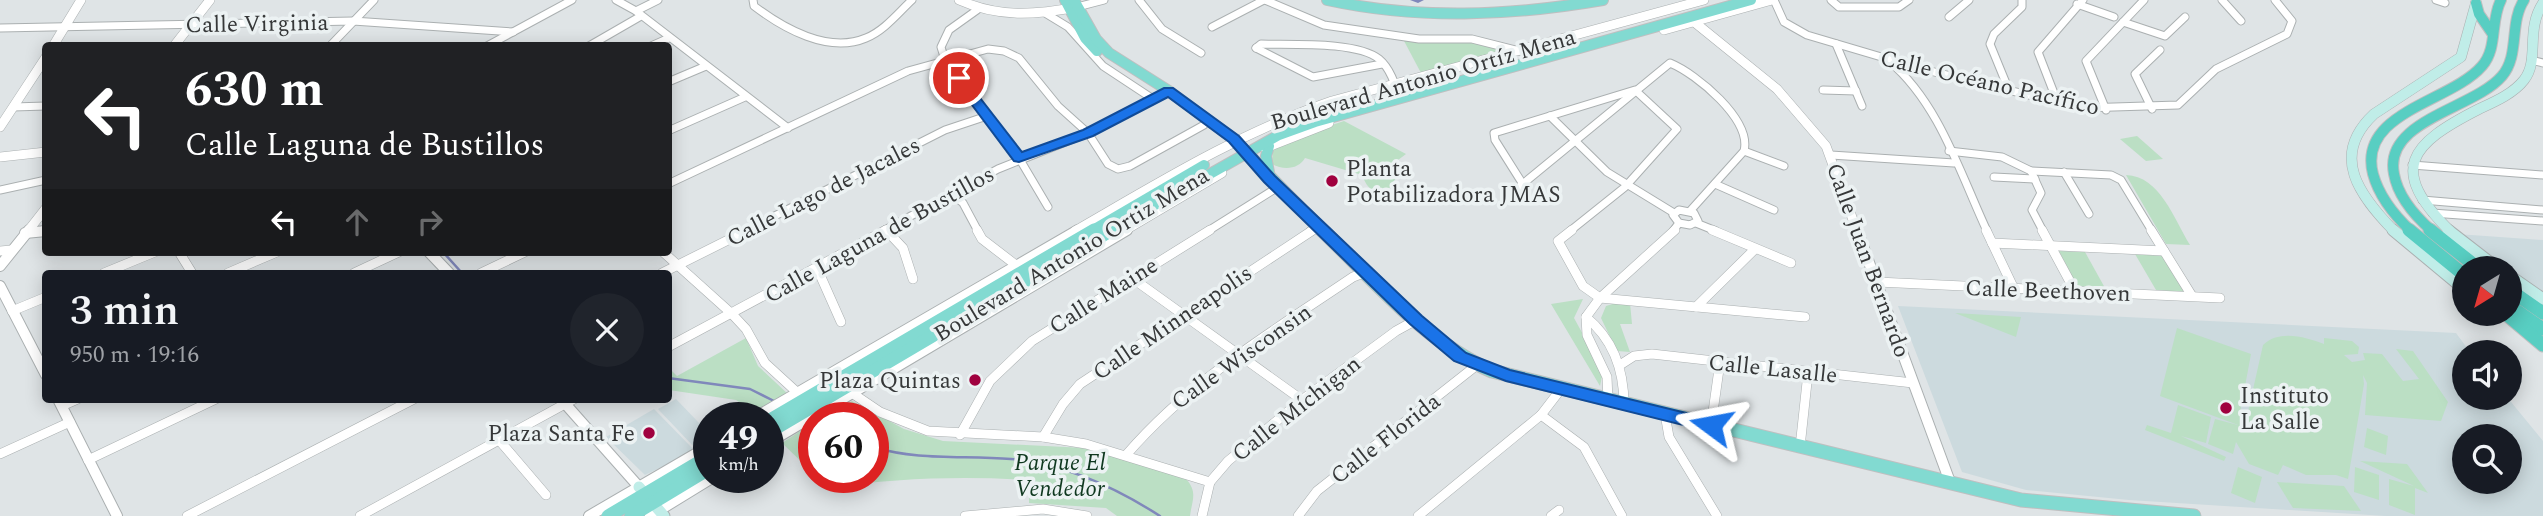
<!DOCTYPE html>
<html lang="es">
<head>
<meta charset="utf-8">
<style>
  body { margin:0; font-family:Spectral,serif; background:#20242c; color:#f1f3f6; height:100vh; display:flex; flex-direction:column; font-size:26px; white-space:nowrap }
  * { box-sizing:border-box; margin:0 }
  p { font-size:23px; color:#9ea1a6 }
  .icon { flex:none; width:38px; height:38px; fill:none; stroke:currentColor; stroke-width:2; stroke-linecap:round; stroke-linejoin:round }
  .map { position:relative; flex:1; overflow:hidden }
  .side { position:absolute; left:42px; top:270px; width:630px; height:133px; display:flex; flex-direction:column; background:#171b24; border-radius:7px; box-shadow:0 4px 18px #0003 }
  .side>* { flex:none }
  .top-card { position:absolute; left:42px; top:42px; width:630px; height:214px; border-radius:7px; box-shadow:0 4px 18px #0003; background:#202124; color:#fff; overflow:hidden }
  .needle { width:46px; rotate:217deg }
  .fabs { position:absolute; left:2452px; top:256px; display:grid; gap:14px }
  .fabs a { display:grid; place-items:center; width:70px; height:70px; border-radius:50%; background:#171b24; box-shadow:0 4px 18px #0003; font-size:35px }
  .speed { position:absolute; left:693px; top:402px; display:flex; gap:14px; font-size:35px; font-weight:700; text-align:center }
  .speed>* { display:grid; place-content:center; width:91px; height:91px; border-radius:50%; background:#171b24; box-shadow:0 4px 18px #0003; line-height:1 }
  .speed small { font-size:18px; font-weight:400 }
  .speed .limit { border:10px solid #d22; background:#fff; color:#111 }
  .pin { position:absolute; display:grid; place-items:center; width:60px; height:60px; color:#fff; margin:-30px; border:4px solid #fff; border-radius:50%; box-shadow:0 2px 7px #0007 }
  .me { position:absolute; width:77px; margin:-38px; rotate:283deg; stroke-linejoin:round; filter:drop-shadow(0 0 5px #0008) }
  .turn { display:flex; align-items:center; gap:24px; height:147px; padding:0 28px; font-size:32px }
  .turn .icon { width:91px; height:91px; stroke-width:2.5 }
  .turn b { display:block; font-size:49px; line-height:60px }
  .lanes { display:flex; align-items:center; height:66px; padding:0 28px; background:#0003; justify-content:center; gap:35px; direction:ltr }
  .lanes .off { opacity:.35 }
  .round { display:grid; place-items:center; flex:none; width:74px; height:74px; border-radius:37px; background:#20242c }
  .overview { display:flex; align-items:center; justify-content:space-between; height:119px; padding:0 28px }
  h1 { font-size:42px; font-weight:600; line-height:52px }
  .map>svg:first-child { display:block }
  .built { fill:#ccdade; fill-rule:evenodd }
  .green { fill:#bbdfc4 }
  .lines { fill:none; stroke-linecap:round; stroke-linejoin:round }
  .stream { stroke:#8088bb; stroke-width:2.5 }
  .river { fill:#8088bb; fill-rule:evenodd }
  .minor-far1-casing { stroke:#abb0b1; stroke-width:9 }
  .minor-casing { stroke:#abb0b1; stroke-width:10 }
  .tertiary-far1-casing { stroke:#abb0b1; stroke-width:10 }
  .tertiary-casing { stroke:#abb0b1; stroke-width:12 }
  .secondary-far1-casing { stroke:#abb0b1; stroke-width:11 }
  .secondary-casing { stroke:#abb0b1; stroke-width:13 }
  .primary-far1-casing { stroke:#bfbfc0; stroke-width:12 }
  .primary-casing { stroke:#bfbfc0; stroke-width:15 }
  .trunk-far1-casing { stroke:#bfbfc0; stroke-width:12 }
  .trunk-casing { stroke:#bfbfc0; stroke-width:15 }
  .minor-far1 { stroke:#fff; stroke-width:7 }
  .minor { stroke:#fff; stroke-width:9 }
  .tertiary-far1 { stroke:#fff; stroke-width:9 }
  .tertiary { stroke:#fff; stroke-width:10 }
  .secondary-far1 { stroke:#c0ede8; stroke-width:10 }
  .secondary { stroke:#c0ede8; stroke-width:11 }
  .primary-far1 { stroke:#82dad1; stroke-width:10 }
  .primary { stroke:#82dad1; stroke-width:13 }
  .trunk-far1 { stroke:#58cec2; stroke-width:10 }
  .trunk { stroke:#58cec2; stroke-width:13 }
  .route { fill:#1a73e8; stroke:#114b97; stroke-width:2 }
  .poi-dot { fill:#a0013f; stroke:#ecf2f3; stroke-width:2.5 }
  .labels { text-anchor:middle; stroke-width:7; stroke-linejoin:round; paint-order:stroke }
  .street-label { font-size:23px; fill:#363839; stroke:#ecf2f3 }
  .poi-label { font-size:23px; fill:#363839; stroke:#ecf2f3; text-anchor:start }
  .park-label { font-size:23px; font-style:italic; fill:#0f381f; stroke:#ecf2f3 }
</style>
</head>
<body>
<div class="map">
<svg width="2543" height="516" viewBox="0 0 2543 516">
  <rect width="100%" height="100%" fill="#dfe4e6"/>
  <g class="built">
    <polygon points="2457,234 2543,240 2543,294 2510,272 2510,268 2504,268"/>
    <path d="M1898,306L2456,333L2470,352H2464V397H2507L2543,441V516H2386L2129,500L2026,490L1962,472ZM2464,436H2510V481H2464Z"/>
    <polygon points="676,399 699,423 731,404 745,418 709,418 709,441 696,449 658,409"/>
    <polygon points="654,409 695,451 645,475 606,437"/>
  </g>
  <g class="green">
    <polygon points="1403,39 1472,40 1510,50 1421,73"/>
    <path d="M1344,121L1406,154L1398,160L1400,172L1388,190C1373,195 1367,188 1362,175L1305,158C1298,170 1283,170 1272,164L1273,151L1287,140Z"/>
    <polygon points="2137,136 2163,159 2146,161 2120,139"/>
    <path d="M2126,175C2160,176 2174,219 2190,245L2166,244Z"/>
    <polygon points="2059,251 2085,252 2105,288 2077,286"/>
    <polygon points="2135,254 2162,256 2184,292 2156,290"/>
    <polygon points="1583,299 1574,318 1603,371 1600,386 1551,304"/>
    <polygon points="1616,303 1630,303 1632,324 1620,324 1630,352 1617,351 1601,318 1606,306"/>
    <polygon points="1955,313 2021,317 2016,337"/>
    <path d="M2177,328L2251,354L2240,413L2247,416L2263,345C2279,329 2306,337 2324,344V338L2352,341L2359,347L2358,354L2344,355L2352,362L2365,360L2363,353L2382,354L2403,381L2419,379L2396,349L2413,351L2448,402L2441,421L2365,415L2367,383L2363,375L2364,384L2348,479L2336,475H2306L2283,465L2278,475L2249,464L2236,442L2233,454L2208,444L2215,419L2238,425L2160,396Z"/>
    <polygon points="746,338 758,366 789,395 757,413 736,400 669,390 668,367 677,376"/>
    <path d="M852,401L904,429L943,441L1085,448L1186,479C1198,492 1192,500 1190,516H1117L1106,508L1029,503V480C961,476 896,478 828,488L818,478H873V418H820Z"/>
    <polygon points="2178,405 2211,417 2206,443 2181,436 2226,457 2224,461 2145,430 2147,425 2171,433"/>
    <polygon points="814,422 814,474 782,443"/>
    <polygon points="2367,428 2388,436 2386,455 2364,447"/>
    <polygon points="2360,461 2407,464 2428,493 2415,488 2415,515 2389,505 2389,479 2414,486"/>
    <polygon points="2238,467 2262,477 2255,503 2231,493"/>
    <polygon points="2355,467 2379,475 2379,500 2354,492"/>
    <polygon points="2277,482 2344,486 2361,511 2293,508"/>
  </g>
  <g class="lines">
    <g class="stream">
      <polyline points="443,252 462,273"/>
      <polyline points="668,378 750,389 774,401"/>
      <path d="M873,447C919,461 964,455 1011,459C1066,464 1115,487 1160,516"/>
    </g>
    <polygon class="river" points="1410,0 1424,0 1418,3"/>
    <defs>
      <g id="minor-far1">
        <polyline points="616,0 636,11 788,128"/>
        <path d="M753,0L754,6C783,28 828,54 866,38C884,31 898,13 912,0"/>
        <polyline points="1139,0 1162,29 1201,53"/>
        <polyline points="1265,0 1324,25 1419,39 1472,39 1543,57"/>
        <polyline points="1774,0 1784,22 1807,35 1922,69 2082,108 2178,105 2216,69 2287,34 2292,21 2275,0"/>
        <polyline points="1831,0 1839,7 1899,7 1909,0"/>
        <polyline points="2222,0 2241,21"/>
        <polyline points="2436,0 2445,3"/>
        <polyline points="2077,4 2114,17"/>
        <polyline points="1077,7 1104,0"/>
        <polyline points="977,10 949,30 941,47 945,60 1019,158 1048,207"/>
        <polyline points="636,11 658,0"/>
        <polyline points="1045,13 1068,27 1103,66 1153,99"/>
        <polyline points="1949,17 1969,0"/>
        <polyline points="2123,22 2165,36 2185,17"/>
        <polyline points="1212,27 1264,0"/>
        <polyline points="0,28 353,21 513,32"/>
        <polyline points="1836,44 1862,106"/>
        <polyline points="330,46 374,0"/>
        <polyline points="487,46 572,0"/>
        <polyline points="589,46 641,16"/>
        <polyline points="651,46 669,38"/>
        <path d="M1256,48L1261,44C1289,45 1357,41 1379,59C1390,68 1395,84 1399,97"/>
        <polyline points="1256,48 1313,77 1382,64"/>
        <polyline points="2531,60 2543,63"/>
        <path d="M1889,61C1939,103 1960,173 1987,231"/>
        <polyline points="668,82 706,66"/>
        <polyline points="2008,88 1990,44 1994,34 2022,7 2022,0"/>
        <polyline points="1823,90 1856,91"/>
        <polyline points="2057,101 2038,52 2083,0"/>
        <polyline points="13,107 46,106"/>
        <polyline points="2152,109 2135,74 2160,50"/>
        <polyline points="2106,110 2086,61 2144,0"/>
        <polyline points="1550,116 1607,172 1674,213"/>
        <polyline points="668,131 745,97"/>
        <polyline points="1744,151 1784,166"/>
        <polyline points="1949,151 2002,157 2031,171 2041,193 2032,210 2043,231"/>
        <polyline points="1831,155 1954,163"/>
        <polyline points="2412,165 2543,175"/>
        <polyline points="2031,171 2111,175 2121,180 2152,231"/>
        <polyline points="2064,172 2089,214"/>
        <polyline points="1994,177 2035,179"/>
        <polyline points="668,184 908,71 988,49 1004,51 1019,58 1058,106 1088,133 1108,164 1118,169 1130,166 1204,125"/>
        <polyline points="1715,184 1774,210"/>
        <polyline points="1524,186 1495,140 1494,133 1635,90 1677,129 1625,187 1570,231"/>
        <polyline points="0,190 46,180"/>
        <polyline points="952,194 963,203 978,231"/>
        <path d="M1508,196L1670,63C1697,74 1752,120 1744,151L1690,211"/>
        <polyline points="2422,200 2543,210"/>
        <polygon points="1679,210 1694,213 1698,221 1690,225 1679,223 1673,215"/>
        <polyline points="2432,213 2543,221"/>
        <polyline points="1696,223 1716,231"/>
        <polyline points="745,231 945,130 987,116"/>
        <polyline points="883,231 998,169 1088,133 1169,91"/>
        <polyline points="1208,231 1278,187"/>
        <polyline points="1310,231 1318,226"/>
        <polyline points="1673,231 1679,223"/>
      </g>
      <g id="minor">
        <polyline points="886,230 903,248 913,279"/>
        <polyline points="977,230 982,239 1021,269"/>
        <polyline points="1572,230 1558,241 1583,286 1600,298 1805,317"/>
        <polyline points="1712,230 1791,263"/>
        <polyline points="1986,230 2014,289"/>
        <polyline points="2042,230 2075,291"/>
        <polyline points="2151,230 2192,296"/>
        <polyline points="1992,243 2164,251"/>
        <polyline points="0,251 11,250"/>
        <polyline points="179,252 192,273"/>
        <polyline points="663,252 732,314 746,329 765,363 800,395"/>
        <polyline points="817,268 841,322"/>
        <polyline points="104,273 155,252"/>
        <polyline points="228,273 277,252"/>
        <polyline points="354,273 399,252"/>
        <polyline points="481,273 525,252"/>
        <polyline points="662,273 748,230"/>
        <polyline points="1132,278 1302,400"/>
        <polyline points="1877,282 2220,298"/>
        <polyline points="1696,307 1755,249"/>
        <polyline points="12,311 46,297"/>
        <path d="M1586,317C1614,340 1624,370 1624,405"/>
        <polyline points="668,347 886,230"/>
        <polyline points="1620,365 1634,356 1652,354 1913,383"/>
        <polyline points="849,391 880,412 928,431 1043,437 1086,444 1210,482"/>
        <polyline points="1608,401 1607,377 1587,335 1586,317 1600,298 1675,230"/>
        <polyline points="62,406 78,399"/>
        <polyline points="1665,414 1669,437 1717,516"/>
        <polyline points="1541,415 1584,447 1622,516"/>
        <polyline points="1711,426 1720,362"/>
        <polyline points="960,435 990,381 1032,341 1210,230"/>
        <polyline points="1043,437 1063,404 1080,384 1313,230"/>
        <polyline points="499,440 546,495"/>
        <polyline points="1800,447 1808,373"/>
        <polyline points="0,454 70,422"/>
        <path d="M1127,454C1191,380 1273,331 1353,277L1366,272"/>
        <polyline points="88,460 216,399"/>
        <polyline points="187,516 414,399"/>
        <polyline points="360,516 574,399"/>
        <polyline points="965,516 1043,509 1087,516"/>
        <polyline points="1202,516 1210,482 1228,461 1302,400 1396,331 1416,320"/>
        <polyline points="1298,516 1317,491 1477,365"/>
        <polyline points="1418,516 1541,415 1561,389"/>
        <polyline points="1551,516 1559,510"/>
      </g>
      <g id="tertiary-far1">
        <path d="M959,0C999,18 1035,15 1077,7"/>
        <polyline points="1693,21 1777,89 1826,146 1857,231"/>
        <polyline points="1664,30 1772,0"/>
        <polyline points="53,46 81,0"/>
        <polyline points="174,46 210,0"/>
        <polyline points="0,127 46,57"/>
        <polyline points="1265,148 1329,123"/>
        <polyline points="0,157 46,152"/>
        <polyline points="28,231 46,208"/>
        <polyline points="43,231 46,231"/>
        <path d="M1075,231C1160,182 1239,133 1332,101L1704,0"/>
        <polyline points="1124,231 1222,173"/>
      </g>
      <g id="tertiary">
        <polyline points="1857,230 1950,482"/>
        <polyline points="25,233 46,231"/>
        <polyline points="429,252 449,273"/>
        <polyline points="0,266 29,230"/>
        <polyline points="0,286 46,375"/>
        <polyline points="58,399 117,516"/>
        <polyline points="561,399 639,487"/>
        <polyline points="754,418 1078,230"/>
        <polyline points="768,443 1127,230"/>
        <polyline points="589,516 709,446"/>
        <polyline points="650,516 712,478"/>
      </g>
      <g id="secondary-far1">
        <path d="M2394,231C2360,196 2329,156 2374,114L2461,57L2476,3"/>
        <path d="M2450,231C2387,169 2410,144 2479,109C2494,102 2513,94 2524,80C2540,60 2525,30 2543,3"/>
      </g>
      <g id="secondary">
        <polyline points="2393,230 2464,289"/>
        <polyline points="2448,230 2497,268"/>
        <polyline points="2510,276 2543,299"/>
        <polyline points="639,487 664,516"/>
      </g>
      <g id="primary-far1">
        <polyline points="1065,0 1085,38 1097,51"/>
        <polyline points="1074,0 1096,39 1109,53 1169,91 1234,139 1324,231"/>
        <path d="M1327,0C1419,20 1510,16 1603,0"/>
        <polyline points="1269,146 1266,156 1270,178"/>
        <polyline points="1091,231 1204,165"/>
        <polyline points="1109,231 1279,135 1315,122 1751,0"/>
      </g>
      <g id="primary">
        <path d="M1322,230C1374,280 1425,342 1492,371L2021,500L2194,516"/>
        <polyline points="768,421 1094,230"/>
        <polyline points="768,433 1112,230"/>
        <polyline points="608,516 709,456"/>
        <polyline points="631,516 709,469"/>
      </g>
      <g id="trunk-far1">
        <polyline points="2476,3 2479,14 2492,33"/>
        <path d="M2411,231C2395,216 2379,196 2373,174C2357,112 2451,102 2482,66C2498,48 2490,21 2501,0"/>
        <path d="M2432,231C2415,216 2398,197 2394,174C2383,120 2474,109 2502,76C2520,55 2509,23 2524,0"/>
      </g>
      <g id="trunk">
        <polyline points="2409,230 2464,275"/>
        <polyline points="2430,230 2478,268"/>
        <polyline points="2510,290 2543,313"/>
        <polyline points="2510,306 2543,329"/>
        <polyline points="2505,313 2543,345"/>
      </g>
    </defs>
    <use href="#minor-far1" class="minor-far1-casing"/>
    <use href="#minor" class="minor-casing"/>
    <use href="#tertiary-far1" class="tertiary-far1-casing"/>
    <use href="#tertiary" class="tertiary-casing"/>
    <use href="#secondary-far1" class="secondary-far1-casing"/>
    <use href="#secondary" class="secondary-casing"/>
    <use href="#primary-far1" class="primary-far1-casing"/>
    <use href="#primary" class="primary-casing"/>
    <use href="#trunk-far1" class="trunk-far1-casing"/>
    <use href="#trunk" class="trunk-casing"/>
    <use href="#minor-far1" class="minor-far1"/>
    <use href="#minor" class="minor"/>
    <use href="#tertiary-far1" class="tertiary-far1"/>
    <use href="#tertiary" class="tertiary"/>
    <use href="#secondary-far1" class="secondary-far1"/>
    <use href="#secondary" class="secondary"/>
    <use href="#primary-far1" class="primary-far1"/>
    <use href="#primary" class="primary"/>
    <use href="#trunk-far1" class="trunk-far1"/>
    <use href="#trunk" class="trunk"/>
  </g>
  <polygon class="route" points="954,76 963,76 1022,152 1083,130 1164,88 1173,88 1239,136 1275,176 1422,316 1466,353 1510,370 1711,419 1720,425 1711,432 1506,381 1454,361 1410,324 1264,182 1229,142 1168,97 1093,136 1019,162 1014,161 954,81"/>
  <g class="poi-dot">
    <circle cx="1332" cy="181" r="7"/>
    <circle cx="975" cy="380" r="7"/>
    <circle cx="2226" cy="408" r="7"/>
    <circle cx="649" cy="433" r="7"/>
  </g>
  <g class="labels">
    <g class="street-label">
      <text transform="translate(257 23) rotate(-1)" y="8">Calle Virginia</text>
      <text transform="translate(1423 79) rotate(-16)" y="8">Boulevard Antonio Ortíz Mena</text>
      <text transform="translate(1990 82) rotate(13)" y="8">Calle Océano Pacífico</text>
      <text transform="translate(823 191) rotate(-27)" y="8">Calle Lago de Jacales</text>
      <text transform="translate(879 234) rotate(-29)" y="8">Calle Laguna de Bustillos</text>
      <text transform="translate(1071 254) rotate(-31)" y="8">Boulevard Antonio Ortiz Mena</text>
      <text transform="translate(1869 260) rotate(70)" y="8">Calle Juan Bernardo</text>
      <text transform="translate(2048 290) rotate(2)" y="8">Calle Beethoven</text>
      <text transform="translate(1103 295) rotate(-32)" y="8">Calle Maine</text>
      <text transform="translate(1172 322) rotate(-34)" y="8">Calle Minneapolis</text>
      <text transform="translate(1241 356) rotate(-35)" y="8">Calle Wisconsin</text>
      <text transform="translate(1773 368) rotate(6)" y="8">Calle Lasalle</text>
      <text transform="translate(1296 408) rotate(-38)" y="8">Calle Míchigan</text>
      <text transform="translate(1385 438) rotate(-38)" y="8">Calle Florida</text>
    </g>
    <g class="poi-label">
      <text x="1346" y="176">Planta<tspan x="1346" dy="26">Potabilizadora JMAS</tspan></text>
      <text x="961" y="388" text-anchor="end">Plaza Quintas</text>
      <text x="2240" y="403">Instituto<tspan x="2240" dy="26">La Salle</tspan></text>
      <text x="635" y="441" text-anchor="end">Plaza Santa Fe</text>
    </g>
    <g class="park-label">
      <text x="1060" y="470">Parque El<tspan x="1060" dy="26">Vendedor</tspan></text>
    </g>
  </g>
</svg>
<div class="fabs">
<a><svg class="needle" viewBox="-14 -14 28 28"><path d="M0-13l5 13h-10z" fill="#e53935"/><path d="M0 13l5-13h-10z" fill="#9ea1a6"/></svg></a>
<a><svg class="icon" aria-label="sound" viewBox="0 0 24 24"><path d="M4 9h4l5-4v14l-5-4H4zM17 9q2 3 0 6"/></svg></a>
<a><svg class="icon" aria-label="search" viewBox="0 0 24 24"><circle cx="10" cy="10" r="6"/><path d="M15 15l6 6"/></svg></a>
</div>
<div class="speed"><div>49<small>km/h</small></div><div class="limit">60</div></div>
<div class="pin" style="left:959px;top:78px;background:#d93025"><svg class="icon" aria-label="arrive" viewBox="0 0 24 24"><path d="M6 21V4h12l-3 4 3 4H6"/></svg></div>
<svg class="me" style="left:1711px;top:425px" viewBox="-20 -20 40 40"><path d="M0-17L14 15 0 8-14 15z" fill="#1a73e8" stroke="#fff" stroke-width="4"/></svg>
<div class="top-card">
<div class="turn"><svg class="icon" aria-label="left" viewBox="0 0 24 24"><path d="M17 20v-9H6M10 6l-5 5 5 5"/></svg><div><b>630 m</b>Calle Laguna de Bustillos</div></div>
<div class="lanes"><svg class="icon" aria-label="left" viewBox="0 0 24 24"><path d="M17 20v-9H6M10 6l-5 5 5 5"/></svg><svg class="icon off" aria-label="ahead" viewBox="0 0 24 24"><path d="M12 20V5M6 11l6-6 6 6"/></svg><svg class="icon off" aria-label="right" viewBox="0 0 24 24"><path d="M7 20v-9h11M14 6l5 5-5 5"/></svg></div>
</div>
<section class="side">
<div class="overview"><div><h1>3 min</h1><p>950 m · 19:16</p></div><a class="round"><svg class="icon" aria-label="close" viewBox="0 0 24 24"><path d="M6 6l12 12M18 6L6 18"/></svg></a></div>
</section>
</div>
</body>
</html>
